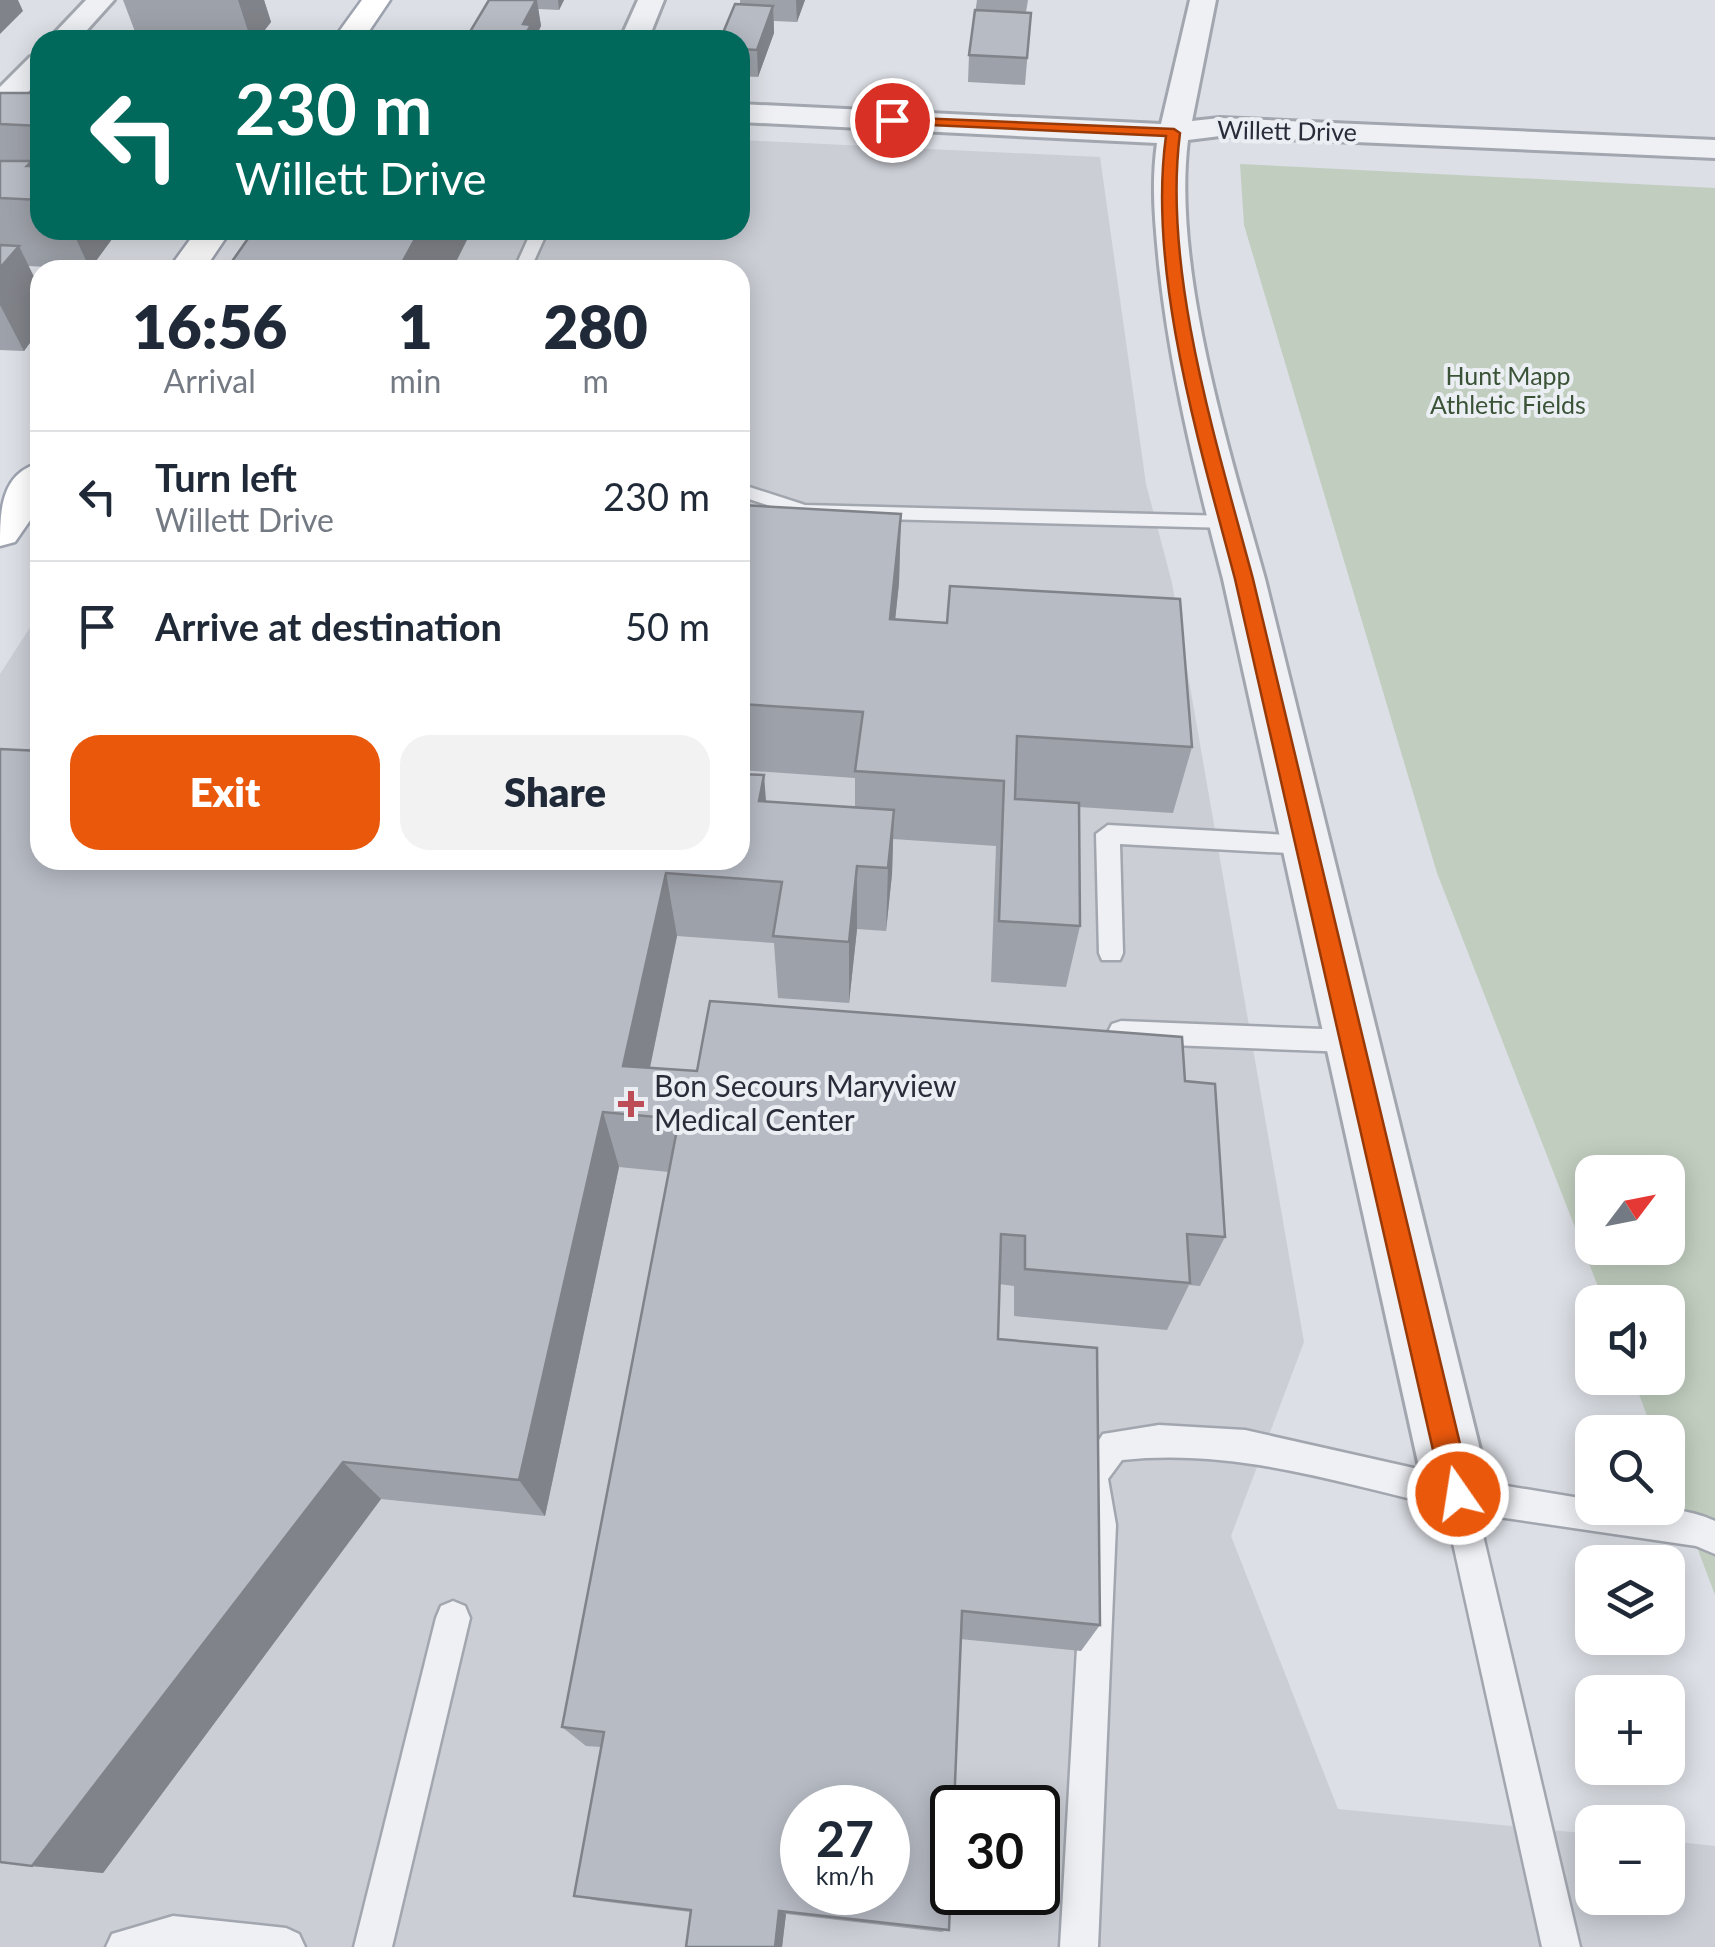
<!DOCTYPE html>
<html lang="en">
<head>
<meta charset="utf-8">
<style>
  body { margin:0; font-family:Lato,sans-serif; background:#f2f2f3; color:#1f2937; height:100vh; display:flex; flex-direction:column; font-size:38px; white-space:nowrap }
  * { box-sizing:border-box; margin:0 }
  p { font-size:32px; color:#747a83 }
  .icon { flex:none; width:55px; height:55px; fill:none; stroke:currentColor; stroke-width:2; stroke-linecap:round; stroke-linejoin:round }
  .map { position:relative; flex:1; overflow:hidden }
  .details { position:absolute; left:30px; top:260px; width:720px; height:610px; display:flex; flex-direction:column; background:#fff; border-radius:30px; box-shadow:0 5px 25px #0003 }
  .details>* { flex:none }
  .banner { position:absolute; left:30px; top:30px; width:720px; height:210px; border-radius:30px; box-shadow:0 5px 25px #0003; background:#00695c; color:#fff; overflow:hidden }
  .needle { width:65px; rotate:58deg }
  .buttons { position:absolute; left:1575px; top:1155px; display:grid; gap:20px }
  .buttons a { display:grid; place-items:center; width:110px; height:110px; border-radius:20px; background:#fff; box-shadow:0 5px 25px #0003; font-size:50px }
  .speed { position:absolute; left:780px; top:1785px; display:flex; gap:20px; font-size:50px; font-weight:700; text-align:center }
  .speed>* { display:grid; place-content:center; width:130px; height:130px; border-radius:50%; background:#fff; box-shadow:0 5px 25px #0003; line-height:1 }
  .speed small { font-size:25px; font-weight:400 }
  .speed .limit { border:5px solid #111; border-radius:15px; background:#fff; color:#111 }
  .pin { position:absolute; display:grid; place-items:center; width:85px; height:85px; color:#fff; margin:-42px; border:5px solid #fff; border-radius:50%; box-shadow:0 2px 10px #0007 }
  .me { position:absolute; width:110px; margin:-55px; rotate:347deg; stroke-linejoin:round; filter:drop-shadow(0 0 8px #0008) }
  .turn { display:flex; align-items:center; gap:35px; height:210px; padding:0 40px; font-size:45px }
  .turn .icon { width:130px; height:130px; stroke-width:2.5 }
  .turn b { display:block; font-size:70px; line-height:85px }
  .eta { display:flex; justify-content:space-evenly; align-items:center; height:170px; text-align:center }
  .eta b { font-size:60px; font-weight:800; line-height:70px }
  .action { display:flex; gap:20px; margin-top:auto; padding:20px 40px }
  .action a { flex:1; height:115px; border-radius:30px; background:#ea580c; color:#fff; font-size:40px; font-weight:800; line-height:115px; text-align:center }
  .action a+a { background:#f2f2f3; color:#1f2937 }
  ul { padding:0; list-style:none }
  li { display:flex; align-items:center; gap:30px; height:130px; padding:0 40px; border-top:2px solid #e0e1e3 }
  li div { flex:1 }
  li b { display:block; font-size:38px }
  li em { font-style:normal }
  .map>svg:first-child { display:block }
  .built { fill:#cbced5; fill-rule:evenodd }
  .green { fill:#c1cebf; fill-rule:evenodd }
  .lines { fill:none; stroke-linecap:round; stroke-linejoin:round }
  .lane-casing { stroke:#a2a6ae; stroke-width:5 }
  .street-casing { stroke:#a2a6ae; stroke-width:6 }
  .primary-casing { stroke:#9da3af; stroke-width:5 }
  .lane { fill:#eff0f4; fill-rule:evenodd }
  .street { fill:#eff0f4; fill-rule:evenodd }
  .primary { fill:#fff; fill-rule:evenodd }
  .wall { fill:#9da1a9 }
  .shaded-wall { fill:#808389 }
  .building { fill:#b7bbc4; stroke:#808389; stroke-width:2.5; fill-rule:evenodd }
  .route { fill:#ea580c; stroke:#983908; stroke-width:2.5 }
  .poi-dot { fill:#bd4e58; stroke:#ebeef3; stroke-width:4 }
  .labels { text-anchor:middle; stroke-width:8; stroke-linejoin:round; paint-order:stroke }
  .far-street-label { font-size:25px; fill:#282d39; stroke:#ebeef3 }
  .far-park-label { font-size:25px; fill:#3a5337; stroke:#ebeef3 }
  .poi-label { font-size:30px; fill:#282d39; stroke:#ebeef3; text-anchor:start }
</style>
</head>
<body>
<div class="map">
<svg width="1715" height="1947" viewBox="0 0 1715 1947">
  <rect width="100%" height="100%" fill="#dcdfe5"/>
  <path class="built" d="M740,140L1100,157L1146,484L1172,583L1304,1342L1231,1536L1338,1809L1592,1834V1898H1668V1841L1715,1846V1947H0V674L40,612V860H740V270H261L287,230H740ZM802,1808H888V1892H802ZM952,1808H1038V1892H952Z"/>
  <path class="green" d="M1240,164L1715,188V1595L1668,1470V1432H1653L1633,1378H1668V1302H1604L1437,873L1244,225ZM1592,1172H1668V1248H1592Z"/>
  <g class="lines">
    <defs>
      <g id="lane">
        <polygon points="532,230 548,230 530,270 514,270"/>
        <polygon points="740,484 805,505 1229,516 1239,522 1229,528 804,517 740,496"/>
        <polygon points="1108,825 1306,836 1318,845 1306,854 1120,844 1123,953 1120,960 1102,960 1099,953 1096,834"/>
        <polygon points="1121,1021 1349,1030 1358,1033 1362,1041 1358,1049 1349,1052 1121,1043 1112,1040 1108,1032 1112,1024"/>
        <path d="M1159,1425L1245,1430L1458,1478L1592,1500V1508C1633,1508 1678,1504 1715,1521V1554L1696,1546L1478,1514L1580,1947H1542L1445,1507C1337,1482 1234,1448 1122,1460L1108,1479L1116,1525L1098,1947H1060L1084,1525L1076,1475L1103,1434Z"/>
        <polygon points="453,1601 465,1606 470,1618 392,1947 354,1947 436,1618 441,1606"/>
        <polygon points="173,1916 286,1928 299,1934 305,1947 106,1947 112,1934"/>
      </g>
      <g id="street">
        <polygon points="86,0 114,0 78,40 48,40"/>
        <polygon points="638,0 664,0 648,40 620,40"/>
        <path d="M1190,0H1216L1192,121L1220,118L1715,140V158L1220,136L1188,140C1172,269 1230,453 1265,579L1491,1494L1481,1517L1458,1527L1435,1517L1425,1494L1223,579C1196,475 1170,371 1159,265C1155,223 1151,185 1157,143L740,122V104L1161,124Z"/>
        <polygon points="40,54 40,80 10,110 0,113 0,87 30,57"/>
      </g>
      <g id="primary">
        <polygon points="362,0 390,0 363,40 333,40"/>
        <polygon points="197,230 231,230 204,270 168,270"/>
        <path d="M40,463V506L15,542L0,546C0,512 0,473 40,463Z"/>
      </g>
    </defs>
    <use href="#lane" class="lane-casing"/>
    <use href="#street" class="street-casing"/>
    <use href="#primary" class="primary-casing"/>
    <use href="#lane" class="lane"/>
    <use href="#street" class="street"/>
    <use href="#primary" class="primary"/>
  </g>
  <g class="wall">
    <polygon points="123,0 264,0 271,22 257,40 54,40 137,37"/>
    <polygon points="489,0 564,0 559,10 538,9 541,26 534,40 469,40 468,35"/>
    <polygon points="740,0 805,0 797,22 774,21 774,33 758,77 740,76"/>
    <polygon points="977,0 1028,0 1026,12 1031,13 1025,85 968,82 969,55"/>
    <polygon points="0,93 40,93 40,230 113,230 115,235 90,269 28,266 40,289 40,329 24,351 0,350"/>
    <polygon points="740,505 901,514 899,583 895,620 1192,747 1173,813 1079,807 1080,926 1066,987 991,982 996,846 893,839 892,874 886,931 857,929 849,1003 778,998 774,943 677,936 650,1068 697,1071 1185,1081 1225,1237 1200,1286 1189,1285 1167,1330 1014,1316 1014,1286 999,1284 998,1339 1100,1625 1081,1651 960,1639 949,1930 941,1932 786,1914 782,1947 686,1947 690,1912 599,1901 574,1896 601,1747 586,1746 562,1727 669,1172 619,1167 545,1516 381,1499 103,1873 0,1863 0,749 855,807 855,778 740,770"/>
  </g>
  <g class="shaded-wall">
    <polygon points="0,0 18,0 23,11 0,34"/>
    <polygon points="238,0 264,0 271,22 257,40 251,40"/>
    <polygon points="537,0 541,26 534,40 524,40 523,24"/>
    <polygon points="558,0 564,0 559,10"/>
    <polygon points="796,0 805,0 797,22"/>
    <polygon points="773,6 774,33 758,77 757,50"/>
    <polygon points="72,230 113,230 115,235 90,269"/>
    <polygon points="420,230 472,230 452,270 398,270"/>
    <polygon points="19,246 40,289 40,329 24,351 0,305 0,268"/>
    <polygon points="901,514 899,583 888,687 890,619"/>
    <polygon points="764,775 769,840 759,801"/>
    <polygon points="894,810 892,874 886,931 888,868"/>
    <polygon points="857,866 857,929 849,1003 849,942"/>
    <polygon points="666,873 677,936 640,1115 623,1066"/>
    <polygon points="603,1112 619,1167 545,1516 519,1480"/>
    <polygon points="343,1462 381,1499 103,1873 32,1866"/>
    <polygon points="779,1911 786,1914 782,1947 775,1947"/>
  </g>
  <g class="building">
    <polygon points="489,0 536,0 523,24 531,25 523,38 468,35"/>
    <polygon points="735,4 773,6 757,50 740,49 740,40 720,40"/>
    <polygon points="975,10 1031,13 1027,58 969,55"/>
    <polygon points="61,33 186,39 54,40"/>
    <polygon points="40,93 40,126 0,124 0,93"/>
    <polygon points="0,161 32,161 27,166 40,166 40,200 0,198"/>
    <polygon points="254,230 420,230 398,270 226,270"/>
    <polygon points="0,245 19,246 0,268"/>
    <polygon points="740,505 901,514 890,619 947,623 950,586 1180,599 1192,747 1017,736 1015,799 1079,803 1080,926 999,921 1004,781 855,771 863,712 740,704"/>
    <path d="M0,749L40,751V860H740V774L764,775L759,801L894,810L888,868L857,866L849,942L773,936L782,882L666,873L623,1066L697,1071L710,1001L1182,1037L1185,1081L1215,1084L1225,1237L1187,1234L1190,1283L1025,1269V1236L1001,1234L998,1339L1097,1348L1100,1625L962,1611L949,1930L779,1911L775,1947H686L691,1910L574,1896L604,1732L562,1727L679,1119L603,1112L519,1480L343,1462L32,1866L0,1862ZM802,1808H888V1892H802Z"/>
  </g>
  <path class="route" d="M892,117L1174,129L1180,133C1162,273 1217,444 1253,579L1472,1494L1468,1504L1458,1508L1448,1504L1443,1494L1235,579C1200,446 1147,273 1166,136L887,123V118Z"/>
  <path class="poi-dot" d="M626 1089h10v10h10v10h-10v10h-10v-10h-10v-10h10z"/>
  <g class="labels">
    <g class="far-street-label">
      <text transform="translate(1287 131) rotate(1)" y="9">Willett Drive</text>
    </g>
    <g class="far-park-label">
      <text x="1508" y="385">Hunt Mapp<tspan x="1508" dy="29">Athletic Fields</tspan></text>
    </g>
    <g class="poi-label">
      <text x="654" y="1097">Bon Secours Maryview<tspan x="654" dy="34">Medical Center</tspan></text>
    </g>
  </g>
</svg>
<div class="buttons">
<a><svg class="needle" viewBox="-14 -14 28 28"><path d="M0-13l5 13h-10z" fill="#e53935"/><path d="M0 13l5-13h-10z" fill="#747a83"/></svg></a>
<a><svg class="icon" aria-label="sound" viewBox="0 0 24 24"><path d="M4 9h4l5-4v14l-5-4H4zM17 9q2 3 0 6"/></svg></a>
<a><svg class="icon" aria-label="search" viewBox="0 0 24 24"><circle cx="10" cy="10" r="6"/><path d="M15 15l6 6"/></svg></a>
<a><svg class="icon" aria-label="layers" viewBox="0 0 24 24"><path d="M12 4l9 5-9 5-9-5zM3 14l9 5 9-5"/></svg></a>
<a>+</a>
<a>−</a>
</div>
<div class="speed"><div>27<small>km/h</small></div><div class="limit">30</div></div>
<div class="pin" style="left:892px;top:120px;background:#d93025"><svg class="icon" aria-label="arrive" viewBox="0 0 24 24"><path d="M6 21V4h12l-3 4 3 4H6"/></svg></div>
<svg class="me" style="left:1458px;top:1494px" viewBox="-20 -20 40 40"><circle r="17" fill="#ea580c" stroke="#fff" stroke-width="3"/><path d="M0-11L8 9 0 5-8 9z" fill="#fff"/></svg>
<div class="banner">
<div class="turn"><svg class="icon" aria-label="left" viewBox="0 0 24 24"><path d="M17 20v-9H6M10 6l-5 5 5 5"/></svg><div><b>230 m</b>Willett Drive</div></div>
</div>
<section class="details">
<div class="eta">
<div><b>16:56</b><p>Arrival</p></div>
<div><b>1</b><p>min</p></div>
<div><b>280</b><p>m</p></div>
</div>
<ul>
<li><svg class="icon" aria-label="left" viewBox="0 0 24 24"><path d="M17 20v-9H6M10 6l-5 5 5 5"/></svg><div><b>Turn left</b><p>Willett Drive</p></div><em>230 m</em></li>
<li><svg class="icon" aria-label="arrive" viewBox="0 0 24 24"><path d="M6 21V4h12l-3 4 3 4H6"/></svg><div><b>Arrive at destination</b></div><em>50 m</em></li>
</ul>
<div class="action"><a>Exit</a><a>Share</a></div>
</section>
</div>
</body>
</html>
